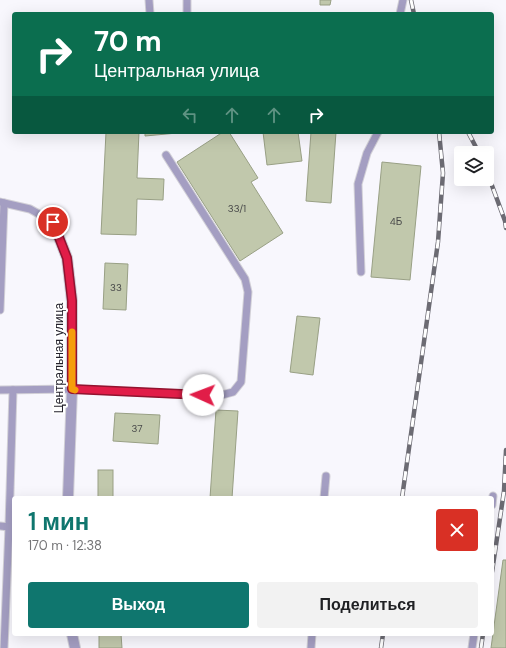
<!DOCTYPE html>
<html lang="ru">
<head>
<meta charset="utf-8">
<style>
  body { margin:0; font-family:"DM Sans",sans-serif; background:#f2f2f2; color:#202124; height:100vh; display:flex; flex-direction:column; font-size:15px; white-space:nowrap }
  * { box-sizing:border-box; margin:0 }
  p { font-size:13px; color:#757577 }
  .icon { flex:none; width:22px; height:22px; fill:none; stroke:currentColor; stroke-width:2; stroke-linecap:round; stroke-linejoin:round }
  .map { position:relative; flex:1; overflow:hidden }
  .sheet { position:absolute; left:12px; top:496px; width:482px; height:140px; display:flex; flex-direction:column; background:#fff; border-radius:4px; box-shadow:0 4px 16px #0002 }
  .sheet>* { flex:none }
  .banner { position:absolute; left:12px; top:12px; width:482px; height:122px; border-radius:4px; box-shadow:0 4px 16px #0002; background:#0b6e4f; color:#fff; overflow:hidden }
  .tools { position:absolute; left:454px; top:146px; display:grid; gap:8px }
  .tools a { display:grid; place-items:center; width:40px; height:40px; border-radius:4px; background:#fff; box-shadow:0 4px 16px #0002; font-size:20px }
  .pin { position:absolute; display:grid; place-items:center; width:34px; height:34px; color:#fff; margin:-17px; border:2px solid #fff; border-radius:50%; box-shadow:0 1px 4px #0007 }
  .me { position:absolute; width:44px; margin:-22px; rotate:272deg; stroke-linejoin:round; filter:drop-shadow(0 0 3px #0008) }
  .turn { display:flex; align-items:center; gap:14px; height:84px; padding:0 16px; font-size:18px }
  .turn .icon { width:52px; height:52px; stroke-width:2.5 }
  .turn b { display:block; font-size:28px; line-height:34px }
  .lanes { display:flex; align-items:center; height:38px; padding:0 16px; background:#0003; justify-content:center; gap:20px; direction:ltr }
  .lanes .off { opacity:.35 }
  .round { display:grid; place-items:center; flex:none; width:42px; height:42px; border-radius:4px; background:#f2f2f2 }
  .head { display:flex; align-items:center; justify-content:space-between; height:68px; padding:0 16px }
  h1 { font-size:24px; font-weight:600; line-height:30px; color:#0f766e }
  .primary-button { display:flex; gap:8px; margin-top:auto; padding:8px 16px }
  .primary-button a { flex:1; height:46px; border-radius:4px; background:#0f766e; color:#fff; font-size:16px; font-weight:600; line-height:46px; text-align:center }
  .primary-button a+a { background:#f2f2f2; color:#202124 }
  .map>svg:first-child { display:block }
  .building { fill:#c1c8ac; stroke:#99a085 }
  .lines { fill:none; stroke-linecap:round; stroke-linejoin:round }
  .service-casing { stroke:#d2d0d7; stroke-width:9 }
  .minor-casing { stroke:#d2d0d7; stroke-width:12 }
  .service { stroke:#a49ec2; stroke-width:7 }
  .minor { stroke:#a49ec2; stroke-width:10 }
  .rail-casing { stroke:#6c6b73; stroke-width:4.5 }
  .rail { stroke:#fff; stroke-width:3; stroke-dasharray:9; stroke-linecap:butt }
  .route-casing { stroke:#92132f; stroke-width:10 }
  .route { stroke:#e11d48; stroke-width:7 }
  .slow { stroke:#f59e0b; stroke-width:7 }
  .labels { text-anchor:middle; stroke-width:4; stroke-linejoin:round; paint-order:stroke }
  .number-label { font-size:10px; fill:#4a4b4b }
  .street-label { font-size:12px; fill:#23212b; stroke:#fff }
</style>
</head>
<body>
<div class="map">
<svg width="506" height="648" viewBox="0 0 506 648">
  <rect width="100%" height="100%" fill="#f8f7fd"/>
  <g class="building">
    <polygon points="320,0 331,0 330,5 320,5"/>
    <polygon points="106,132 139,132 137,178 164,179 163,200 137,199 136,235 101,234"/>
    <polygon points="145,132 188,132 145,136"/>
    <polygon points="223,132 229,132 258,178 251,182 283,233 240,261 177,162"/>
    <polygon points="263,132 298,132 302,161 267,165"/>
    <polygon points="311,132 336,132 331,203 306,201"/>
    <polygon points="382,162 421,166 410,280 371,277"/>
    <polygon points="105,263 128,264 126,310 103,309"/>
    <polygon points="297,316 320,318 313,375 290,372"/>
    <polygon points="216,410 238,411 232,498 210,498"/>
    <polygon points="115,413 160,415 158,444 113,441"/>
    <rect x="98" y="470" width="15" height="28"/>
    <polygon points="503,560 506,560 506,648 491,648"/>
    <polygon points="99,634 121,634 122,648 99,648"/>
  </g>
  <g class="lines">
    <defs>
      <g id="service">
        <polyline points="149,0 150,14"/>
        <polyline points="187,0 187,14"/>
        <polyline points="400,14 403,0"/>
        <polyline points="0,202 4,203 0,310"/>
        <polyline points="4,203 30,209 53,222"/>
        <polyline points="361,272 358,184 367,153 378,132"/>
        <polyline points="0,390 72,389 218,396 233,392 241,382 248,292 245,279 166,155"/>
        <polyline points="324,498 326,476"/>
        <polyline points="492,505 493,496"/>
        <polyline points="0,526 9,527 13,390"/>
        <polyline points="4,648 9,527"/>
        <polyline points="311,648 312,634"/>
        <polyline points="472,648 474,634"/>
      </g>
      <g id="minor">
        <polyline points="53,222 67,258 72,301 72,389 68,498"/>
        <polyline points="72,634 75,648"/>
      </g>
    </defs>
    <use href="#service" class="service-casing"/>
    <use href="#minor" class="minor-casing"/>
    <use href="#service" class="service"/>
    <use href="#minor" class="minor"/>
    <defs>
      <g id="rail">
        <polyline points="411,0 414,14"/>
        <polyline points="468,132 479,153"/>
        <polyline points="487,172 505,221 506,228"/>
        <polyline points="402,498 438,242 443,173 439,132"/>
        <polyline points="492,572 504,491 506,450"/>
        <polyline points="381,648 383,634"/>
        <polyline points="481,648 483,634"/>
      </g>
    </defs>
    <use href="#rail" class="rail-casing"/>
    <use href="#rail" class="rail"/>
  </g>
  <g class="lines">
    <defs>
      <polyline id="route" points="53,222 67,258 72,301 72,389 203,395"/>
    </defs>
    <use href="#route" class="route-casing"/>
    <use href="#route" class="route"/>
    <polyline class="slow" points="72,332 72,389 75,390"/>
  </g>
  <g class="labels">
    <g class="number-label">
      <text x="237" y="212">33/1</text>
      <text x="396" y="225">4Б</text>
      <text x="116" y="291">33</text>
      <text x="137" y="432">37</text>
    </g>
    <g class="street-label">
      <text transform="translate(59 358) rotate(-90)" y="4">Центральная улица</text>
    </g>
  </g>
</svg>
<div class="tools">
<a><svg class="icon" aria-label="layers" viewBox="0 0 24 24"><path d="M12 4l9 5-9 5-9-5zM3 14l9 5 9-5"/></svg></a>
</div>
<div class="pin" style="left:53px;top:222px;background:#d93025"><svg class="icon" aria-label="arrive" viewBox="0 0 24 24"><path d="M6 21V4h12l-3 4 3 4H6"/></svg></div>
<svg class="me" style="left:203px;top:395px" viewBox="-20 -20 40 40"><circle r="19" fill="#fff"/><path d="M0-13L10 11 0 6-10 11z" fill="#e11d48"/></svg>
<div class="banner">
<div class="turn"><svg class="icon" aria-label="right" viewBox="0 0 24 24"><path d="M7 20v-9h11M14 6l5 5-5 5"/></svg><div><b>70 m</b>Центральная улица</div></div>
<div class="lanes"><svg class="icon off" aria-label="left" viewBox="0 0 24 24"><path d="M17 20v-9H6M10 6l-5 5 5 5"/></svg><svg class="icon off" aria-label="ahead" viewBox="0 0 24 24"><path d="M12 20V5M6 11l6-6 6 6"/></svg><svg class="icon off" aria-label="ahead" viewBox="0 0 24 24"><path d="M12 20V5M6 11l6-6 6 6"/></svg><svg class="icon" aria-label="right" viewBox="0 0 24 24"><path d="M7 20v-9h11M14 6l5 5-5 5"/></svg></div>
</div>
<section class="sheet">
<div class="head"><div><h1>1 мин</h1><p>170 m · 12:38</p></div><a class="round" style="background:#d93025;color:#fff"><svg class="icon" aria-label="close" viewBox="0 0 24 24"><path d="M6 6l12 12M18 6L6 18"/></svg></a></div>
<div class="primary-button"><a>Выход</a><a>Поделиться</a></div>
</section>
</div>
</body>
</html>
